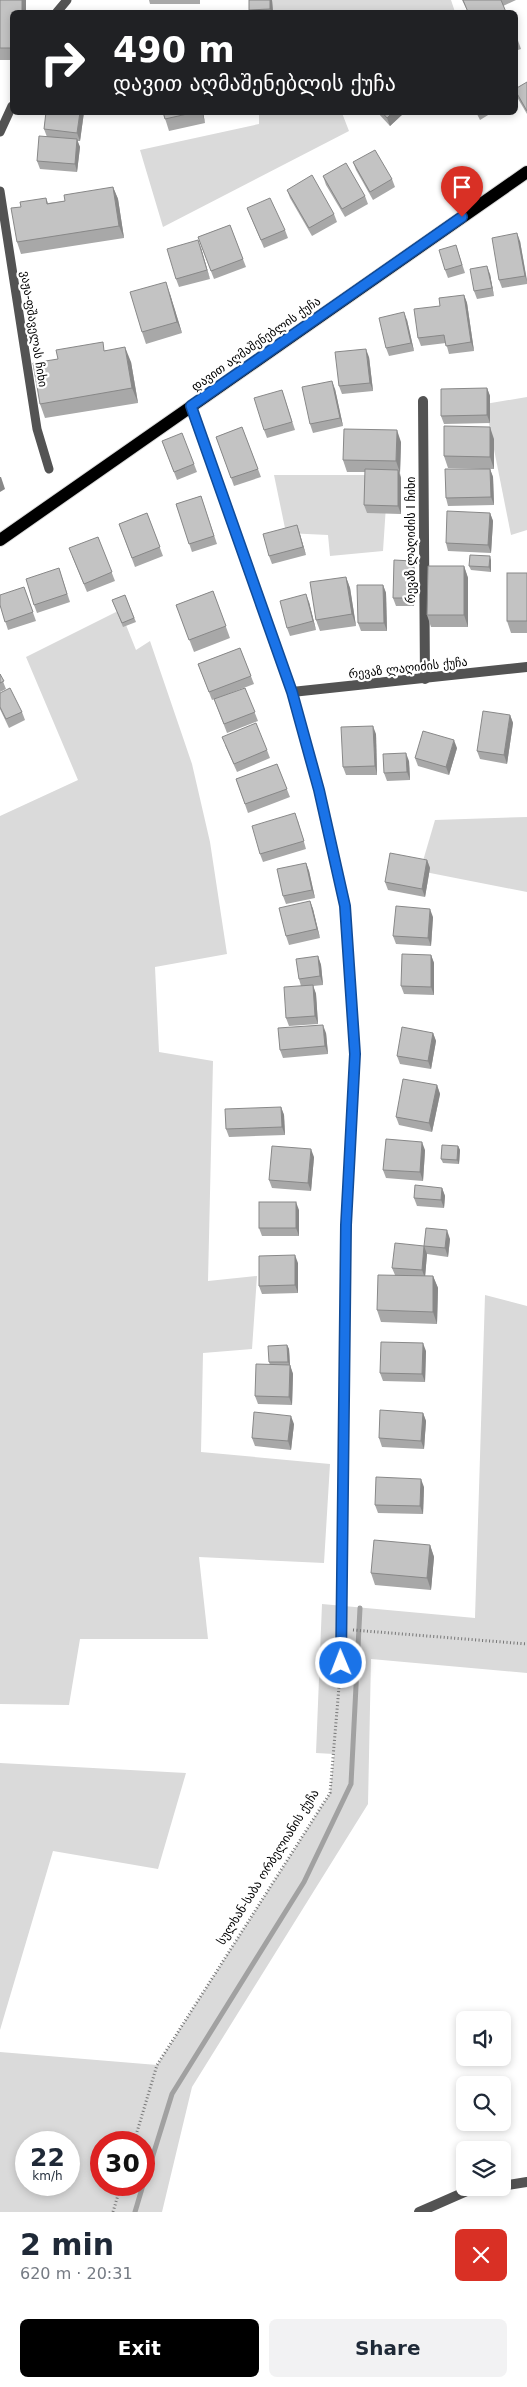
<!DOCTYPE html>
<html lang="en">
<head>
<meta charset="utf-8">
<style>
  body { margin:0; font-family:"DejaVu Sans","Noto Sans Georgian",sans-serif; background:#f2f2f3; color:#1f2937; height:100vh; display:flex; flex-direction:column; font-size:19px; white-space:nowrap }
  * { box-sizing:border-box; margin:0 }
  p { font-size:16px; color:#747a83 }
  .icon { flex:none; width:28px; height:28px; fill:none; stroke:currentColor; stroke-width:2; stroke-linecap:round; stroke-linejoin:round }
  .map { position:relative; height:2212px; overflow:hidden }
  .sheet { display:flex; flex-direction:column; background:#fff; flex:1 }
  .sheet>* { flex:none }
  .banner { position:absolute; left:10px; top:10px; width:508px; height:105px; border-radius:8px; box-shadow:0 2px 8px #0003; background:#202124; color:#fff; overflow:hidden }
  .controls { position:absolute; left:456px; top:2011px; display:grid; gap:10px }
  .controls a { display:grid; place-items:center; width:55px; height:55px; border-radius:8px; background:#fff; box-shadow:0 2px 8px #0003; font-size:25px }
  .speed { position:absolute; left:15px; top:2131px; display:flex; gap:10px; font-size:25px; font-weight:700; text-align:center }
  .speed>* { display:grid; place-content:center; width:65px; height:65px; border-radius:50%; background:#fff; box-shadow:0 2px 8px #0003; line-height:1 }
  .speed small { font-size:12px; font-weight:400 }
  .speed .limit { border:8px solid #d22; background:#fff; color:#111 }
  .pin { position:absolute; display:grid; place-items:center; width:42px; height:42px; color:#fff; margin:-51px -21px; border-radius:50% 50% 50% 0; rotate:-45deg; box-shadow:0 0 5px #0007 }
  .pin .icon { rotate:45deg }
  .me { position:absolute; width:55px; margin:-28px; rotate:359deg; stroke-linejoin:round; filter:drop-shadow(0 0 4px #0008) }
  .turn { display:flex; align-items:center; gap:18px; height:105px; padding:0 20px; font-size:22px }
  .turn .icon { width:65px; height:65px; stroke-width:2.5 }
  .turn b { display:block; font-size:35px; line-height:42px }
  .round { display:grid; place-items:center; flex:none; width:52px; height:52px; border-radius:8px; background:#f2f2f3 }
  .headline { display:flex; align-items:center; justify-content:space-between; height:85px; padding:0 20px }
  h1 { font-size:30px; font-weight:700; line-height:38px }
  .button { display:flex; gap:10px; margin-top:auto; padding:10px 20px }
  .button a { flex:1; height:58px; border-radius:8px; background:#000; color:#fff; font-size:20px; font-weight:700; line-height:58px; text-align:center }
  .button a+a { background:#f2f2f3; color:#1f2937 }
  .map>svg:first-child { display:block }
  .green { fill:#dadada; fill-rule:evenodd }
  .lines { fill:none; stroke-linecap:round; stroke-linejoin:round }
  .stream { stroke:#a1a1a1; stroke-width:5 }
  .primary-casing { stroke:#dbdbdb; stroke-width:14 }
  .path { stroke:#757575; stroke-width:3; stroke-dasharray:1 2.5; stroke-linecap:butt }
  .service { stroke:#535353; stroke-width:9 }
  .minor { stroke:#535353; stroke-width:10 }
  .primary { stroke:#000; stroke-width:12 }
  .wall { fill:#a8a8a8 }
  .shaded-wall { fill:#888 }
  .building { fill:#c3c3c3; stroke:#888 }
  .route-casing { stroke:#114b97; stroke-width:12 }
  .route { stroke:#1a73e8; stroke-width:9 }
  .labels { text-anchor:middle; stroke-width:4.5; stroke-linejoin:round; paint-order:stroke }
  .street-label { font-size:12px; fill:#000; stroke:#fff }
</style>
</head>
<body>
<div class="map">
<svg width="527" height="2212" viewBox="0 0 527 2212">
  <rect width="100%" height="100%" fill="#fff"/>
  <g class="green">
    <polygon points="258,0 451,0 455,12 258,12"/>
    <polygon points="259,113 342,113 349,131 163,227 140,150 259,124"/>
    <polygon points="527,397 527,530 511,535 485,404"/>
    <polygon points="274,475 388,475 383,551 330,556 328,535 286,533"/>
    <polygon points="120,610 136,650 150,641 192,764 210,842 227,954 155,967 159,1052 213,1061 208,1281 257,1276 252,1349 203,1353 201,1452 330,1464 324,1563 199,1557 208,1639 80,1639 69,1705 0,1704 0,816 78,780 26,657"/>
    <polygon points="527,817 527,892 420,871 435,820"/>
    <path d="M485,1295L527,1306V1673L371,1659L368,1804L192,2087L162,2212H0V2052L157,2065L330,1793L334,1754L316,1753L322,1604L475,1618ZM26,2142H69V2185H26ZM101,2142H144V2185H101Z"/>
    <polygon points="0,1763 186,1773 158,1869 53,1851 0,2030"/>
  </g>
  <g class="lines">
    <g class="stream">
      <polyline points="144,2184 172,2094 304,1882 351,1784 360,1608"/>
      <polyline points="135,2212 143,2185"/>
    </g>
    <defs>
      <polyline id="primary" points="0,540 527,172"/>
    </defs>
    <use href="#primary" class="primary-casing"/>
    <g class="path">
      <polyline points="353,1630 527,1644"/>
      <polyline points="134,2142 157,2065 330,1793 340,1675"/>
      <polyline points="113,2212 121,2185"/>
    </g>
    <g class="service">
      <polyline points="57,12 67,0"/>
      <polyline points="0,132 12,106"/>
      <polyline points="0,191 37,429 49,469"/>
    </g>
    <g class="minor">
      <polyline points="423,401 425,679"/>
      <polyline points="191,407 292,692 319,790 345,906 355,1054 346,1225 341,1663"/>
      <polyline points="292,692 527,667"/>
      <polyline points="502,2186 527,2182"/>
      <polyline points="419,2212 467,2191 493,2188"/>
    </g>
    <use href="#primary" class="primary"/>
  </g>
  <g class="wall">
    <polygon points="0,0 26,0 26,12 12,12 12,60 0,60"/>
    <polygon points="149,0 200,0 200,4 150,4"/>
    <polygon points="249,0 272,0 273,12 250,12 249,10"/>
    <polygon points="462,0 516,0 503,6 506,12 468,12"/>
    <polygon points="515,32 521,49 515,51"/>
    <polygon points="527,82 527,114 517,97 515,91"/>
    <polygon points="46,112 84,112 80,141 77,141 80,147 77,172 40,169 37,161 47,137 44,129"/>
    <polygon points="163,112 203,112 205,123 169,131"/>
    <polygon points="377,112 405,112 390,126"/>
    <polygon points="476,112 493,112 480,120"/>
    <polygon points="353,162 392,179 395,187 373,200 356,170"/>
    <polygon points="323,176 365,196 368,204 345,217 326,185"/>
    <polygon points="113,187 118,199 124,238 21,254 17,242 21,207 46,198 48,203 65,201"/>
    <polygon points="287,190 334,214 337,222 312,236 290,198"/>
    <polygon points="247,208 285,230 288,238 264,248"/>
    <polygon points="230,225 246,267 214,279 198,237"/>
    <polygon points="520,241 527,280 527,284 502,288 499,280"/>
    <polygon points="456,245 465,273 448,278 445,270"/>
    <polygon points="201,248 210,279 179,287 176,279"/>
    <polygon points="490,274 494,296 477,299 474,291"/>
    <polygon points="170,294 182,333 146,344 142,332"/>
    <polygon points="464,295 467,303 474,351 449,354 446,343 421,346 418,338 440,306"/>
    <polygon points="407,320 414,351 389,356 386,348"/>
    <polygon points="106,350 131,362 138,403 45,418 40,404"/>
    <polygon points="369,357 373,391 342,394 339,386"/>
    <polygon points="487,388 490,396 490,423 444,424 441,416"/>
    <polygon points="335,389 343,426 313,433 310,424"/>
    <polygon points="282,390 295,430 267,438 264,430"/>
    <polygon points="242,427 261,477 234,486 216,437"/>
    <polygon points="494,439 494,469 490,469 493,477 494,505 448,506 446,498 483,469 448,468 444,456"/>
    <polygon points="162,441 194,464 197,472 177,480"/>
    <polygon points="401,442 400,473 401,478 401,514 367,513 364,505 365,472 347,472 343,460"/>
    <polygon points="201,496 217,544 192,552 176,504"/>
    <polygon points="147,513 163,556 135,567 119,524"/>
    <polygon points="490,513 493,521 491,553 448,551 446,543"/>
    <polygon points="297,525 306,555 272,564 269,556"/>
    <polygon points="98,537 115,581 87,592 72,556"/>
    <polygon points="491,560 491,572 471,570 469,566"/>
    <polygon points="412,561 415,569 414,606 396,606 393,598"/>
    <polygon points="464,566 468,578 468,627 431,627 427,615"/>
    <polygon points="59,568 70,602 37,613 34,605"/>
    <polygon points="527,573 527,633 511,633 507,621"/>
    <polygon points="346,577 350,588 356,626 320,631 316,620"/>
    <polygon points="383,585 386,593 387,631 361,631 358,623"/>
    <polygon points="24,587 36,621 8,630 0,605"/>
    <polygon points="213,591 230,638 194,652 176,605"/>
    <polygon points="125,595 136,622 123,627 112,600"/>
    <polygon points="309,602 316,630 290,636 287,628"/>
    <polygon points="240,648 254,684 212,700 198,664"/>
    <polygon points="0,674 6,689 0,692"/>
    <polygon points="245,688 258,721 227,733 214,699"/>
    <polygon points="0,693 22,712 25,720 9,728 0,709"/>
    <polygon points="510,715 513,723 507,764 480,759 477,751"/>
    <polygon points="376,734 377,775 346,775 343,767"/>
    <polygon points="225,745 267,750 270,758 237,772"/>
    <polygon points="457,748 449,775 418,766 415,758"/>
    <polygon points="409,761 410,780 387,781 384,773"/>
    <polygon points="277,764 290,797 248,813 236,779"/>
    <polygon points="298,821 306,849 263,862 260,854"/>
    <polygon points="427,860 430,868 425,897 388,890 385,882"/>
    <polygon points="306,863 309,871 315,898 286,904 283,896"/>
    <polygon points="310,901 313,909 320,938 289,945 286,936"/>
    <polygon points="433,917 431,946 396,944 393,936"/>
    <polygon points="431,955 434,963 434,995 404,994 401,986"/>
    <polygon points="318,956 321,965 323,985 313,986 316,994 318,1024 289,1026 286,1018 301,986 299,979"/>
    <polygon points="326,1033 328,1054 283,1058 280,1050"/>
    <polygon points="433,1033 436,1041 431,1069 400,1064 397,1056"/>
    <polygon points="437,1085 440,1094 432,1132 399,1125 396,1117"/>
    <polygon points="281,1107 284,1115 285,1135 229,1137 226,1129"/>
    <polygon points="458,1146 460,1150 459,1164 443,1163 441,1159"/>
    <polygon points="425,1150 423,1181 386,1178 383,1170"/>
    <polygon points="314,1157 311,1191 272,1188 269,1180"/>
    <polygon points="442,1188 445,1196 444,1208 417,1206 414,1198"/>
    <polygon points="299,1210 299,1236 262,1236 259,1228"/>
    <polygon points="450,1239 448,1257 427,1254 425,1276 433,1276 438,1288 437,1324 381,1322 377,1310 395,1275 392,1268 424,1246"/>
    <polygon points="298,1263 298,1293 262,1294 259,1286"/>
    <polygon points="287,1345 289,1349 290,1365 293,1374 292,1405 258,1404 255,1396 270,1365 269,1362"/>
    <polygon points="426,1351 425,1382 383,1381 380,1373"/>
    <polygon points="423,1413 426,1421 424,1449 382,1447 379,1438"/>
    <polygon points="294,1424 291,1450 255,1446 252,1438"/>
    <polygon points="424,1487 423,1514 378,1513 375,1505"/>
    <polygon points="430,1545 434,1557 431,1590 375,1585 371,1573"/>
  </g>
  <g class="shaded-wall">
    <rect x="22" y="0" width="4" height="12"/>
    <polygon points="270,0 272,0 273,12 271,12 270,9"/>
    <polygon points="80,112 84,112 80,141 77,133"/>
    <polygon points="202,112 203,112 205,123"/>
    <polygon points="393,112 405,112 390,126 387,118"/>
    <polygon points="77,139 80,147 77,172 75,164"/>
    <polygon points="113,187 118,199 124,238 119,226"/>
    <polygon points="517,233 520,241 527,282 525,276"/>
    <polygon points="198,240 201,248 210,279 207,270"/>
    <polygon points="487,266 490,274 494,296 492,288"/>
    <polygon points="166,282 170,294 182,333 177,322"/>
    <polygon points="464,295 467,303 474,351 471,342"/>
    <polygon points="404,312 407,320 414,351 411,343"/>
    <polygon points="125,347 131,362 138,403 132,388"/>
    <polygon points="366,349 369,357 373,391 370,383"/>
    <polygon points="332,381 335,389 343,426 340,418"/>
    <polygon points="487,388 490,396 490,423 487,415"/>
    <polygon points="490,427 494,439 494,469 490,457"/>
    <polygon points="397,430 401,442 400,473 396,461"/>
    <polygon points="490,469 493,477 494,505 491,497"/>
    <polygon points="398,470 401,478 401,514 398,506"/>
    <polygon points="0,477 1,477 5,489 0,492"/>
    <polygon points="490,513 493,521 491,553 488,545"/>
    <polygon points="297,525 300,534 306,555 303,547"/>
    <polygon points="490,556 491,560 491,572 489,567"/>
    <polygon points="412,561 415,569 414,606 411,598"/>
    <polygon points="464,566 468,578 468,627 464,615"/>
    <polygon points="346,577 350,588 356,626 352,614"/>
    <polygon points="383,585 386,593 387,631 384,623"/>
    <polygon points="306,594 309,602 316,630 313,621"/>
    <polygon points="510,715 513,723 507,764 504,755"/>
    <polygon points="373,726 376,734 377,775 375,766"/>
    <polygon points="454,740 457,748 449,775 446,767"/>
    <polygon points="406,753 409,761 410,780 407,772"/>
    <polygon points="427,860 430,868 425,897 422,889"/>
    <polygon points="306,863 309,871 315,898 312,890"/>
    <polygon points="310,901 313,909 320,938 317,929"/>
    <polygon points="430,909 433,917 431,946 428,938"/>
    <polygon points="431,955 434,963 434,995 431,987"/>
    <polygon points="318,956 321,965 323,985 320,976"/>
    <polygon points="313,985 316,994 318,1024 315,1016"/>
    <polygon points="323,1025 326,1033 328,1054 325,1046"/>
    <polygon points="433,1033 436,1041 431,1069 428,1061"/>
    <polygon points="437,1085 440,1094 432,1132 429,1123"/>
    <polygon points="281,1107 284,1115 285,1135 282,1127"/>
    <polygon points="422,1142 425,1150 423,1181 420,1172"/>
    <polygon points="458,1146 460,1150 459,1164 457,1160"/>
    <polygon points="311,1149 314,1157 311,1191 308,1183"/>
    <polygon points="442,1188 445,1196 444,1208 441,1200"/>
    <polygon points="296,1202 299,1210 299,1236 296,1228"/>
    <polygon points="447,1230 450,1239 448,1257 445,1248"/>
    <polygon points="424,1246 427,1254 425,1278 422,1270"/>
    <polygon points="295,1255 298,1263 298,1293 295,1285"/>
    <polygon points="433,1276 438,1288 437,1324 433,1312"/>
    <polygon points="423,1343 426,1351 425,1382 422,1374"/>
    <polygon points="287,1345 289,1349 290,1366 288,1362"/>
    <polygon points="290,1365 293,1374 292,1405 289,1397"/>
    <polygon points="423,1413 426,1421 424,1449 421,1441"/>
    <polygon points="291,1416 294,1424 291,1450 288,1441"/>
    <polygon points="421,1479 424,1487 423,1514 420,1506"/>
    <polygon points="430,1545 434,1557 431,1590 427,1578"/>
  </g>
  <g class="building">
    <polygon points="0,0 22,0 22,12 12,12 12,48 0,48"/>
    <polygon points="249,0 270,0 270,9 249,10"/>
    <polygon points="463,0 501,0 506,12 468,12"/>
    <polygon points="527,82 527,111 515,90 515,89"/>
    <polygon points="46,112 80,112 77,133 44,129"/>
    <polygon points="163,112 196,112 165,119"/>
    <polygon points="382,112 393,112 387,118"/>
    <polygon points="39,136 77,139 75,164 37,161"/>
    <polygon points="375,150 392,179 370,192 353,162"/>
    <polygon points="346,163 365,196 342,209 323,176"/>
    <polygon points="312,175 334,214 309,228 287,190"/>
    <polygon points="113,187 119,226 17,242 11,208 21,207 20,202 46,198 47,204 65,201 64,195"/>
    <polygon points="270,198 285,230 261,240 247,208"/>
    <polygon points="230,225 243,259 211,271 198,237"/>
    <polygon points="517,233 525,276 499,280 492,238"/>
    <polygon points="198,240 207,270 176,279 167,249"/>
    <polygon points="456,245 462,265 445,270 439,250"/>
    <polygon points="487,266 492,288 474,291 470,269"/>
    <polygon points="166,282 177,322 142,332 130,292"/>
    <polygon points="464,295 471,342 446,346 444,335 418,338 414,309 440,306 439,298"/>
    <polygon points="404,312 411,343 386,348 379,318"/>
    <polygon points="103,342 104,351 125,347 132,388 40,404 33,363 58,359 56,350"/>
    <polygon points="366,349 370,383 339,386 335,352"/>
    <polygon points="332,381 340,418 310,424 302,387"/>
    <polygon points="487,388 487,415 441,416 441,389"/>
    <polygon points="282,390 292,422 264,430 254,398"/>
    <polygon points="444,426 490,427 490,457 444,456"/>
    <polygon points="242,427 258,469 231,478 216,437"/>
    <polygon points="344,429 397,430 396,461 343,460"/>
    <polygon points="182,433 194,464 174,472 162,441"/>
    <polygon points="365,469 398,470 398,506 364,505"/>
    <polygon points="445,469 490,469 491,497 446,498"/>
    <polygon points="201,496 214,536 189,544 176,504"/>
    <polygon points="447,511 490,513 488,545 446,543"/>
    <polygon points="147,513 160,547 132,558 119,524"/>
    <polygon points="297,525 303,547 269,556 263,534"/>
    <polygon points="98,537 112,572 84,584 69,548"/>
    <polygon points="470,555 490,556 489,567 469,566"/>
    <polygon points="394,560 412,561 411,598 393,598"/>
    <polygon points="428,566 464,566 464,615 427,615"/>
    <polygon points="59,568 67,594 34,605 26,579"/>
    <rect x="507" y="573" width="20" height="48"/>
    <polygon points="346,577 352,614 316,620 310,582"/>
    <polygon points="357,585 383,585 384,623 358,623"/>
    <polygon points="24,587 33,612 5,622 0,605 0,595"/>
    <polygon points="213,591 226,626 189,640 176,605"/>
    <polygon points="306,594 313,621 287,628 280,601"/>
    <polygon points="125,595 134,618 122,623 112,600"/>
    <polygon points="240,648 251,676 209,692 198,664"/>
    <polygon points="0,674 4,681 0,683"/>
    <polygon points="10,688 22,712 6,719 0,707 0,693"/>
    <polygon points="245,688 255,712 224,724 214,699"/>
    <polygon points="483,711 510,715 504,755 477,751"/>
    <polygon points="256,723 267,750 234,764 222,737"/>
    <polygon points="373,726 375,766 343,767 341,727"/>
    <polygon points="423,731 454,740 446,767 415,758"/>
    <polygon points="406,753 407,772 384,773 383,754"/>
    <polygon points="277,764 287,789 245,804 236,779"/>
    <polygon points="295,813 304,841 260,854 252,826"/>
    <polygon points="390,853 427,860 422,889 385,882"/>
    <polygon points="306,863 312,890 283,896 277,869"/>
    <polygon points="310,901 317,929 286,936 279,908"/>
    <polygon points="396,906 430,909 428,938 393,936"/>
    <polygon points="402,954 431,955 431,987 401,986"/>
    <polygon points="318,956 320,976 299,979 296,959"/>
    <polygon points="313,985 315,1016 286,1018 284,987"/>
    <polygon points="323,1025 325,1046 280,1050 278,1028"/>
    <polygon points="402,1027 433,1033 428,1061 397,1056"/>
    <polygon points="403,1079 437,1085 429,1123 396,1117"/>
    <polygon points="281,1107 282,1127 226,1129 225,1109"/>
    <polygon points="386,1139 422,1142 420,1172 383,1170"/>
    <polygon points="442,1145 458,1146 457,1160 441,1159"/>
    <polygon points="272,1146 311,1149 308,1183 269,1180"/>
    <polygon points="415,1185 442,1188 441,1200 414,1198"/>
    <rect x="259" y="1202" width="37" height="26"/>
    <polygon points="426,1228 447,1230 445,1248 424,1246"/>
    <polygon points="395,1243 424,1246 422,1270 392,1268"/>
    <polygon points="295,1255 295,1285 259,1286 259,1256"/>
    <polygon points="378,1275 433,1276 433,1312 377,1310"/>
    <polygon points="381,1342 423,1343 422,1374 380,1373"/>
    <polygon points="287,1345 288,1362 269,1362 268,1346"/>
    <polygon points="256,1364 290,1365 289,1397 255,1396"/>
    <polygon points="380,1410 423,1413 421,1441 379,1438"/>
    <polygon points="254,1412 291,1416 288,1441 252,1438"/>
    <polygon points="376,1477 421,1479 420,1506 375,1505"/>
    <polygon points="374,1540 430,1545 427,1578 371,1573"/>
  </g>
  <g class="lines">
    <defs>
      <polyline id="route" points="341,1663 346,1225 355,1054 345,906 319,790 292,692 191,406 462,217"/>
    </defs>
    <use href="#route" class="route-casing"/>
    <use href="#route" class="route"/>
  </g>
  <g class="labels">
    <g class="street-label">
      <text transform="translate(34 329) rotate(81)" y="4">ვაჟა-ფშაველას ჩიხი</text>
      <text transform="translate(256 344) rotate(-35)" y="4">დავით აღმაშენებლის ქუჩა</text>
      <text transform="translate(411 540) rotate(-90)" y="4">რევაზ ლაღიძის I ჩიხი</text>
      <text transform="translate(408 668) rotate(-6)" y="4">რევაზ ლაღიძის ქუჩა</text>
      <text transform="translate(268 1867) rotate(-58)" y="4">სულხან-საბა ორბელიანის ქუჩა</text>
    </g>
  </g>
</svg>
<div class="controls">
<a><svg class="icon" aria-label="sound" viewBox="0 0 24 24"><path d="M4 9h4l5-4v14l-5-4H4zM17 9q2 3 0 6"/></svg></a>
<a><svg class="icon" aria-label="search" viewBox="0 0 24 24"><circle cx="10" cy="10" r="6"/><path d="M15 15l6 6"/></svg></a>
<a><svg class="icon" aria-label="layers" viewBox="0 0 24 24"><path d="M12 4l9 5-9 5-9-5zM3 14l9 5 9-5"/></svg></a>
</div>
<div class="speed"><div>22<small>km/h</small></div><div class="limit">30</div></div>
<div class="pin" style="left:462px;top:217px;background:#d93025"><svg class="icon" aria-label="arrive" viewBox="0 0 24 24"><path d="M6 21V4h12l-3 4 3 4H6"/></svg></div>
<svg class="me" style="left:341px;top:1663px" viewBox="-20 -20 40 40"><circle r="17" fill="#1a73e8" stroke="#fff" stroke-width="3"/><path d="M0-11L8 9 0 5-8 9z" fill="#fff"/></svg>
<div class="banner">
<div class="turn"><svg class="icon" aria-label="right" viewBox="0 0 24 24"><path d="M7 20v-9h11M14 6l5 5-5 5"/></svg><div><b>490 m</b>დავით აღმაშენებლის ქუჩა</div></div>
</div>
</div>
<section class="sheet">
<div class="headline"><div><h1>2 min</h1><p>620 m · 20:31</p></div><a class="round" style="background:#d93025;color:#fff"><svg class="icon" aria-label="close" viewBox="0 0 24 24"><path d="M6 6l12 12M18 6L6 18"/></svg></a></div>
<div class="button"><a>Exit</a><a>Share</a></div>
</section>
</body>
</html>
